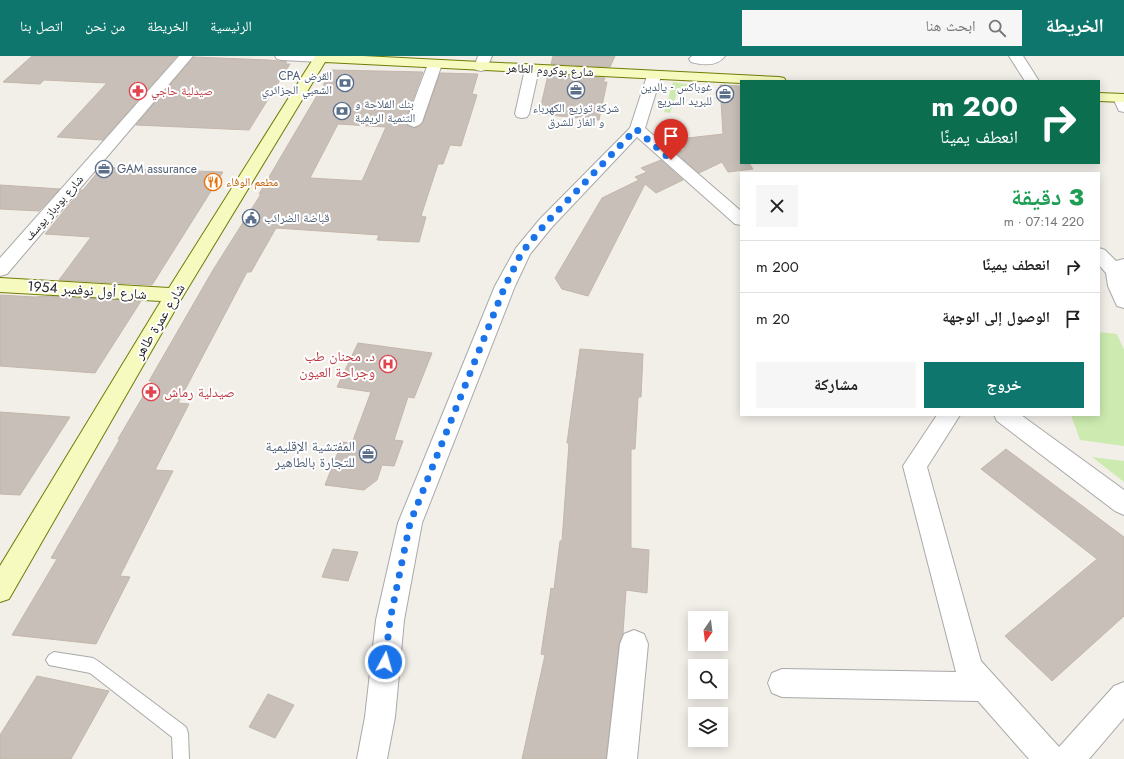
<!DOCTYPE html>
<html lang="ar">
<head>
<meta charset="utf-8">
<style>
  body { margin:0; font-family:Jost,"Noto Naskh Arabic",sans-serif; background:#f6f6f6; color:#222; direction:rtl; height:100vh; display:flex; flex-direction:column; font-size:15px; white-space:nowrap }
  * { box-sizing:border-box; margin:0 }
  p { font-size:13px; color:#767676 }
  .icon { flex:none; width:22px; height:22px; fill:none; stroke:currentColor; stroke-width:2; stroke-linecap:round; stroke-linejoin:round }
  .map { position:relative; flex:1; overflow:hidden; direction:ltr }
  .drawer { position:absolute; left:740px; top:116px; width:360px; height:244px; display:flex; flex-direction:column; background:#fff; border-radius:0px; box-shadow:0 2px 10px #0003; direction:rtl }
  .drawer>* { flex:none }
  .guide { position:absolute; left:740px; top:24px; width:360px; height:84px; border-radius:0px; box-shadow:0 2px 10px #0003; direction:rtl; background:#0b6e4f; color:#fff; overflow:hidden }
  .needle { width:26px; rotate:194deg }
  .controls { position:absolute; left:688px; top:555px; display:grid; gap:8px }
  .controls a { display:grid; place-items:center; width:40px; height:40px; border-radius:0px; background:#fff; box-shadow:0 2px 10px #0003; font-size:20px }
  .pin { position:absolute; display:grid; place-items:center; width:34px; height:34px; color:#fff; margin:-41px -17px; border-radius:50% 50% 50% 0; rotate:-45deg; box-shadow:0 0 4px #0007 }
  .pin .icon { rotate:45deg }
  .me { position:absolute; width:44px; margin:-22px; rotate:6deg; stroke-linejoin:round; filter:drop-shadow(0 0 3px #0008) }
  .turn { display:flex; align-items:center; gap:14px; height:84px; padding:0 16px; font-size:18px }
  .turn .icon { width:52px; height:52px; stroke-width:2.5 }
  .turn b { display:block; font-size:28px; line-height:34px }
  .round { display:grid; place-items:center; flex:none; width:42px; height:42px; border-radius:0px; background:#f6f6f6 }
  .headline { display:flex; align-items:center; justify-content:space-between; height:68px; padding:0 16px }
  h1 { font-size:24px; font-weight:800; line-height:30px; color:#1e9e55 }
  .action { display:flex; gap:8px; margin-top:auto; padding:8px 16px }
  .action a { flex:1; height:46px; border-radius:0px; background:#0f766e; color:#fff; font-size:16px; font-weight:800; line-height:46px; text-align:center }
  .action a+a { background:#f6f6f6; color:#222 }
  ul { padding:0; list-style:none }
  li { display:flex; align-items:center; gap:12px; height:52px; padding:0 16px; border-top:1px solid #e0e0e0 }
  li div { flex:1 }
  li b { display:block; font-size:15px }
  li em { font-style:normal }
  header { display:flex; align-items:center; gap:24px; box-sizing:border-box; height:56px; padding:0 20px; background:#0f766e; color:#fff }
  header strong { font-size:19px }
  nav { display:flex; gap:22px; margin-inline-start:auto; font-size:14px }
  .search { width:280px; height:36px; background:#f6f6f6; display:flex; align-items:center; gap:10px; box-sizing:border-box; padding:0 14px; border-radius:0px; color:#767676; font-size:15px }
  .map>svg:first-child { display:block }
  .grass { fill:#cdebb0 }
  .building { fill:#c7bfb8; stroke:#c4b6ab; fill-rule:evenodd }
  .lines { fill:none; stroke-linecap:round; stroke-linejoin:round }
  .lane-casing { stroke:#a9a9a9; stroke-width:2 }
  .street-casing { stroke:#a9a9a9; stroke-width:2 }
  .secondary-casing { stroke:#707d05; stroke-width:2 }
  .lane { fill:#fff; fill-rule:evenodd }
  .street { fill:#fff; fill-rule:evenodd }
  .secondary { fill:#f7fabf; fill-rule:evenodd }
  .route { stroke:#1a73e8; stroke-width:7; stroke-dasharray:0 12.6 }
  .labels { text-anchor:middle; stroke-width:4; stroke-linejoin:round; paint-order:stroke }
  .far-street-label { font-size:12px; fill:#222; stroke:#fff }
  .far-service-label { font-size:12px; fill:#4e5e75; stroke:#fff; text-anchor:start }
  .far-health-label { font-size:12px; fill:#be3a42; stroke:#fff; text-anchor:start }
  .far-food-label { font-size:12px; fill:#c56008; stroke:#fff; text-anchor:start }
  .street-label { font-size:14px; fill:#222; stroke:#fff }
  .health-label { font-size:14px; fill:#be3a42; stroke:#fff; text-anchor:end }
  .service-label { font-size:14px; fill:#4e5e75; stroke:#fff; text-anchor:end }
</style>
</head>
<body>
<header>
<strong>الخريطة</strong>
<div class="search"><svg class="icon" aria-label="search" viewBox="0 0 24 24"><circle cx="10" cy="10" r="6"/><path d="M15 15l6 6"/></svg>ابحث هنا</div>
<nav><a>الرئيسية</a><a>الخريطة</a><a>من نحن</a><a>اتصل بنا</a></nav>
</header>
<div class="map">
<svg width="1124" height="703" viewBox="0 0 1124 703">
  <rect width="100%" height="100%" fill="#f2efe9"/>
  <g class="grass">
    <polygon points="673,26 693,29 691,33 679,32 670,57 664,56"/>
    <polygon points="1099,276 1117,278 1124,294 1124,390 1080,384 1071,359 1099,359"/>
    <polygon points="1092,401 1124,405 1124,426"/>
  </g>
  <g class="building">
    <polygon points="32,0 177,0 103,84 57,81 107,27 44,24 40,28 3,26"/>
    <polygon points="553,0 615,0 610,11 551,8"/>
    <polygon points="194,1 269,4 287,6 285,8 290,8 249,74 136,69"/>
    <path d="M332,14L423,16L405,65L408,70L413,72L420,70L423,66L440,17L478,18L472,38L477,39L461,90L450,89L443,108H438L421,160L426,161L419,186L377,184L379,179L276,172L251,216H247L178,347L189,348L155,414L173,415L120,520L130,521L96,588L12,579L57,503L51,502L120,383H118L152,325H149L213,214L261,138H259ZM338,68L386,71L362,125L310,122Z"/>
    <polygon points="548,19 605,22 603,26 607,26 599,64 539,58"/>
    <polygon points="720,29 741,30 741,107 749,107 753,113 728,116 722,106 699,117 676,97 685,93 679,83 723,78"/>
    <polygon points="661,104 683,124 656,137 645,128 588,240 562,233 555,222 602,142 639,124 635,121 647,116 641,112"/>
    <polygon points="102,111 167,115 168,114 223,116 152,229 59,224 91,181 45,178 81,134 83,134"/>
    <polygon points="0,129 60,133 39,155 0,153"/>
    <polygon points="0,239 35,241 47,240 141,245 95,317 0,310"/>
    <polygon points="358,287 432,297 414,342 408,341 394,384 403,385 394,410 382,409 377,424 364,434 325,429 342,386 352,387 371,336 337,331"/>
    <polygon points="580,293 643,298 641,341 638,341 635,393 631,393 631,492 649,494 647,537 626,534 623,577 619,588 606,703 522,703 545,599 541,598 551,532 554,533 560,485 562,485 569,387 567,387"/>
    <polygon points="0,356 70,361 20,439 0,438"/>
    <polygon points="1006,393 1124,481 1124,560 1052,625 1005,580 1097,503 981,413"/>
    <polygon points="333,493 358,496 348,525 322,521"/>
    <polygon points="37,620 109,635 71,703 0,703 0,679"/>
    <polygon points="268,638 294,649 275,682 249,671"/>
  </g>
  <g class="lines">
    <defs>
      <polygon id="lane" points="54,596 93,602 98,605 186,671 188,677 189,703 173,703 172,681 90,617 49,609 46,604 49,599"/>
      <g id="street">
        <polygon points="179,0 193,0 7,218 0,220 0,202"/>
        <polygon points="275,0 326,0 328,2 326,5 321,6 282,4 277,3"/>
        <polygon points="478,0 492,0 486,14 481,15 476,14 474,11"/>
        <path d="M692,0H725C717,11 702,9 691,6L689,3Z"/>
        <polygon points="1009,0 1023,0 1039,25 1025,25"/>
        <polygon points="435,4 440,5 442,8 422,66 419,69 414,71 409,69 406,66 428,8 430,5"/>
        <polygon points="532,9 537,10 539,13 529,58 527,61 522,62 517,61 515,58 525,13 527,10"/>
        <polygon points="654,16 659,17 661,20 645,72 741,155 741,169 735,168 637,81 552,171 530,198 515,230 422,467 404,564 395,661 387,703 357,703 365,661 376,564 398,467 495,230 516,192 540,163 630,72 647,20 649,17"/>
        <polygon points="1120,38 1124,39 1124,56 1119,55 1113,42 1115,39"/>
        <polygon points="1099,192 1105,194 1116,205 1124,203 1124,252 1117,250 1108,230 1106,217 1099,209"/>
        <polygon points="937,359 960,359 927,411 981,605 1059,691 1114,630 1124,626 1124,662 1089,703 1029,703 978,645 782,641 772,637 768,627 772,617 782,613 956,616 903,410"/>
        <polygon points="994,359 1021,359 1124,434 1124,459 1115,455 997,365"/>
        <polygon points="634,574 644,578 648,588 637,703 607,703 620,588 624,578"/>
      </g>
      <g id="secondary">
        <polygon points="315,0 363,0 779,21 784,22 786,25 741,25 741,27 325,6 183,240 9,543 0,546 0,510 161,245 0,236 0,222 169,232"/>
        <polygon points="1099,37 1124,38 1124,46 1099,45"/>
      </g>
    </defs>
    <use href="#lane" class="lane-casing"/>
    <use href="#street" class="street-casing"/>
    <use href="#secondary" class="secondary-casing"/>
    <use href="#lane" class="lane"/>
    <use href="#street" class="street"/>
    <use href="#secondary" class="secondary"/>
  </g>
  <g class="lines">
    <polyline class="route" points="385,606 390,564 410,467 505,230 522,196 546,167 636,73 671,104"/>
  </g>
  <defs>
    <symbol id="bank-ring" viewBox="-11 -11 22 22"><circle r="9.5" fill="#fff" stroke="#5c6f8a" stroke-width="1.5"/><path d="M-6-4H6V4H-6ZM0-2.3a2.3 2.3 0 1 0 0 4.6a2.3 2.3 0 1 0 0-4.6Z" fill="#5c6f8a"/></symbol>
    <symbol id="office-ring" viewBox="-11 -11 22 22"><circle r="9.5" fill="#fff" stroke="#5c6f8a" stroke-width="1.5"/><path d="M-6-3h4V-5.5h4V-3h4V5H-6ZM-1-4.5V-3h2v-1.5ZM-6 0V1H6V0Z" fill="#5c6f8a"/></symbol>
    <symbol id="pharmacy-ring" viewBox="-11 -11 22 22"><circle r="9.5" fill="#fff" stroke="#e0444e" stroke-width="1.5"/><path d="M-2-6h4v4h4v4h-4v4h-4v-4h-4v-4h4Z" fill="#e0444e"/></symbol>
    <symbol id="restaurant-ring" viewBox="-11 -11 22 22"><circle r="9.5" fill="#fff" stroke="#e8710a" stroke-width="1.5"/><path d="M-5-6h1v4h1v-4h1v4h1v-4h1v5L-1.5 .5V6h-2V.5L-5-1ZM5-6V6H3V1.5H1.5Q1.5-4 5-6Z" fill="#e8710a"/></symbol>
    <symbol id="civic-ring" viewBox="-11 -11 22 22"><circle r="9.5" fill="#fff" stroke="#5c6f8a" stroke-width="1.5"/><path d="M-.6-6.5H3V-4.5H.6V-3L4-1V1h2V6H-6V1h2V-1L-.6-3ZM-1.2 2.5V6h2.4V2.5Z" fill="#5c6f8a"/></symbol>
    <symbol id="hospital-ring" viewBox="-11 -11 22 22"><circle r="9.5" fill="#fff" stroke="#e0444e" stroke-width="1.5"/><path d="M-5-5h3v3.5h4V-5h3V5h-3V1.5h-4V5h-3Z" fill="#e0444e"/></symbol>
  </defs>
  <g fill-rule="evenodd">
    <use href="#bank-ring" x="335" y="17" width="20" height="20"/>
    <use href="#office-ring" x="566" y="24" width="20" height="20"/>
    <use href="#pharmacy-ring" x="128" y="25" width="20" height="20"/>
    <use href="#office-ring" x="715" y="28" width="20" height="20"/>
    <use href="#bank-ring" x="332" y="45" width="20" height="20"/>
    <use href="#office-ring" x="94" y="103" width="20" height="20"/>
    <use href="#restaurant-ring" x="203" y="116" width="20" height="20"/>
    <use href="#civic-ring" x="241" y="152" width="20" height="20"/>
    <use href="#hospital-ring" x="378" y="298" width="20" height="20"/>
    <use href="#pharmacy-ring" x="141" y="326" width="20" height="20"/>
    <use href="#office-ring" x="358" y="388" width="20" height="20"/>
  </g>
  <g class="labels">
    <g class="far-street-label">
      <text transform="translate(550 14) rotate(3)" y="4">شارع بوكروم الطاهر</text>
      <text transform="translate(54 152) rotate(-49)" y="4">شارع بودباز يوسف</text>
    </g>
    <g class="far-service-label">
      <text x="332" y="24" text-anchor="end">CPA القرض<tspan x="332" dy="14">الشعبي الجزائري</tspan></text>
      <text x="712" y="35" text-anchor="end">غوباكس - يالدين<tspan x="712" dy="14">للبريد السريع</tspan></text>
      <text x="355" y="52">بنك الفلاحة و<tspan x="355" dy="14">التنمية الريفية</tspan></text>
      <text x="576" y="56" text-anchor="middle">شركة توزيع الكهرباء<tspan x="576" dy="14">و الغاز للشرق</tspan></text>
      <text x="117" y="117">GAM assurance</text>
      <text x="264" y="166">قباضة الضرائب</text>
    </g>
    <g class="far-health-label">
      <text x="151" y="39">صيدلية حاجي</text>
    </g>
    <g class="far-food-label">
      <text x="226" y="130">مطعم الوفاء</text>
    </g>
    <g class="street-label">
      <text transform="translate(87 234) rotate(4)" y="5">شارع أول نوفمبر 1954</text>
      <text transform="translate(159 265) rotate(-59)" y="5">شارع عمرة طاهر</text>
    </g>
    <g class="health-label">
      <text x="375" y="305">د. محنان طب<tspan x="375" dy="16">وجراحة العيون</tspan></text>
      <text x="164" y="341" text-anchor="start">صيدلية رماش</text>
    </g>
    <g class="service-label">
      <text x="355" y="395">المفتشية الإقليمية<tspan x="355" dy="16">للتجارة بالطاهير</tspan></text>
    </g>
  </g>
</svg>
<div class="controls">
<a><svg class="needle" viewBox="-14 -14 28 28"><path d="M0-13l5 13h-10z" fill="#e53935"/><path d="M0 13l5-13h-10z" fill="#767676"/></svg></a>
<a><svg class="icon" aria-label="search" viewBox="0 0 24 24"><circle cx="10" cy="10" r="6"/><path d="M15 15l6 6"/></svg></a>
<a><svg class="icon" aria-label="layers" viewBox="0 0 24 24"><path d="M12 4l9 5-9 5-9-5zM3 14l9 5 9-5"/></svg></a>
</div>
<div class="pin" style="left:671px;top:104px;background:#d93025"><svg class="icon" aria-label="arrive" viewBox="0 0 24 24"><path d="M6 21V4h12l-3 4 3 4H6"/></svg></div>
<svg class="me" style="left:385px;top:606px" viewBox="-20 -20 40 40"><circle r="17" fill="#1a73e8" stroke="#fff" stroke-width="3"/><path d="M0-11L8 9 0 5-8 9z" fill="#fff"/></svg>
<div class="guide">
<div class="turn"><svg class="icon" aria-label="right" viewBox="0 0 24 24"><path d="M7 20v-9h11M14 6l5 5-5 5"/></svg><div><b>200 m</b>انعطف يمينًا</div></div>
</div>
<section class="drawer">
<div class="headline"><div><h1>3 دقيقة</h1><p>220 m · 07:14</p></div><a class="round"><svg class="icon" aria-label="close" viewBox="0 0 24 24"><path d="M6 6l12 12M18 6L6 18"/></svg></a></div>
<ul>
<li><svg class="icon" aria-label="right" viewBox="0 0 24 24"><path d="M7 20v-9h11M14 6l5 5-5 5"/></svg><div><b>انعطف يمينًا</b></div><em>200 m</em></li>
<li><svg class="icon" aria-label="arrive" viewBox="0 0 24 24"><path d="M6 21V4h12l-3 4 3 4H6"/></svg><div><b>الوصول إلى الوجهة</b></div><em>20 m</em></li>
</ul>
<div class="action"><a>خروج</a><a>مشاركة</a></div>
</section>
</div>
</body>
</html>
